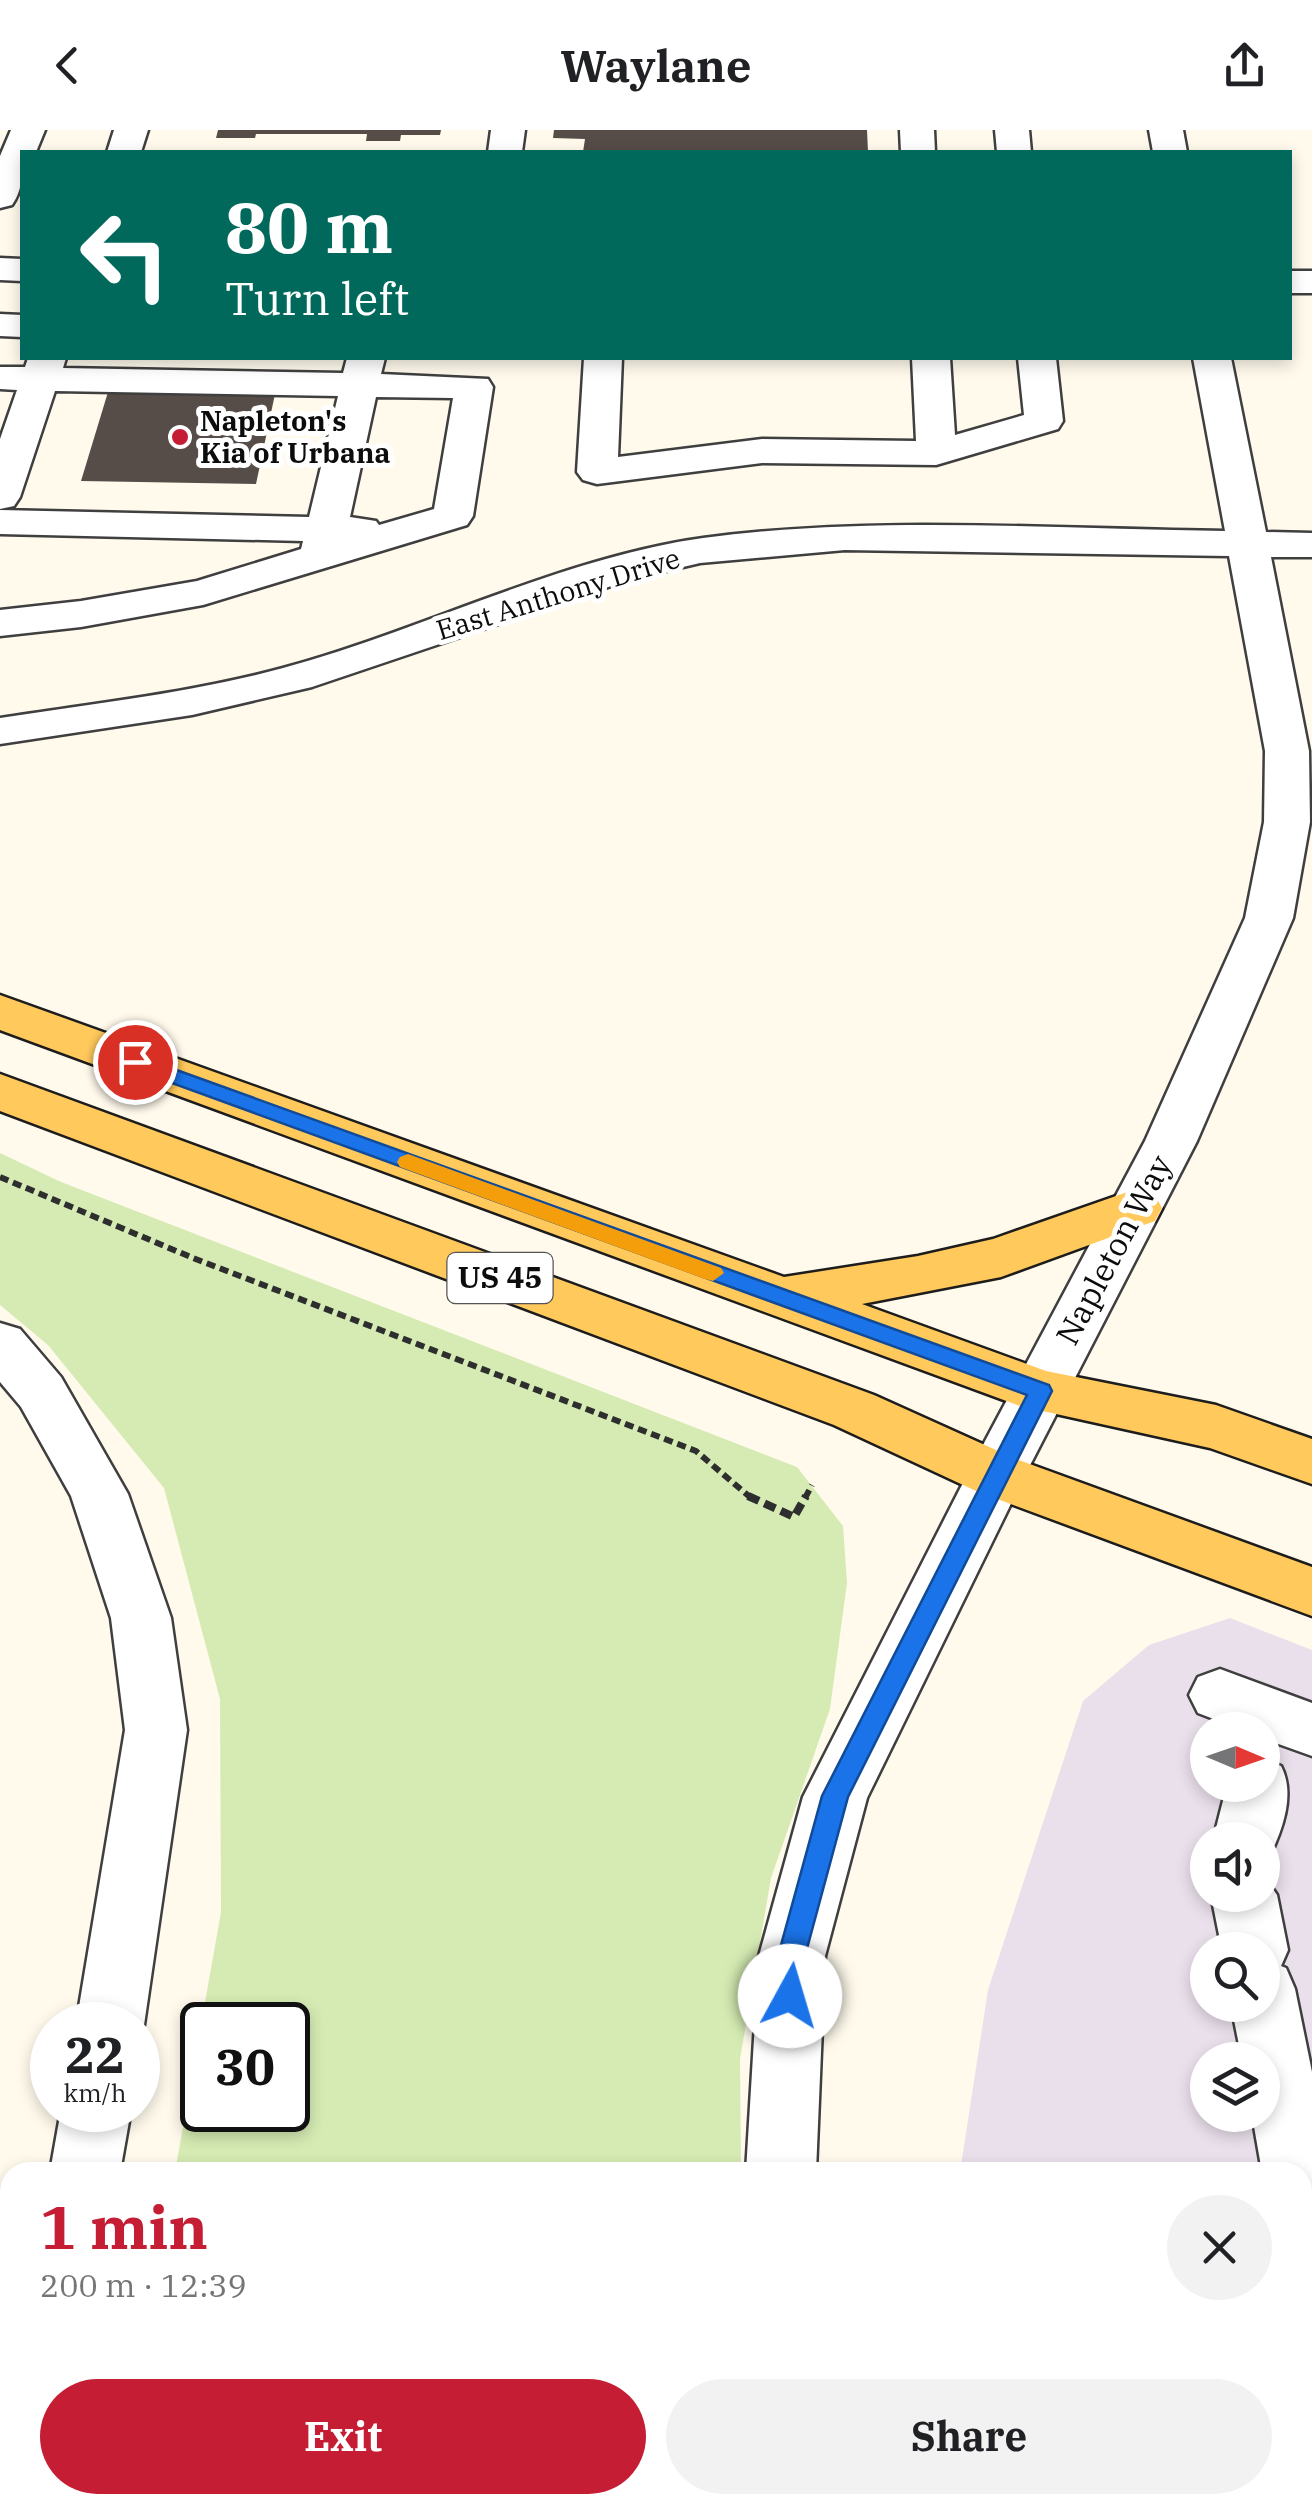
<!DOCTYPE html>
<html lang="en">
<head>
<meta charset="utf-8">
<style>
  body { margin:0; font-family:"IBM Plex Serif",serif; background:#f2f2f2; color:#202124; height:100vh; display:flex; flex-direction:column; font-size:38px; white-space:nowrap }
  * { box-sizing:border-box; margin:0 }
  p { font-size:32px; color:#757577 }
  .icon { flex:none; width:55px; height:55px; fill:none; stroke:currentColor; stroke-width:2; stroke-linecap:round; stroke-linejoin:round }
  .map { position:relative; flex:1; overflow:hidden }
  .panel { position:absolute; left:0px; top:2032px; width:1312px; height:352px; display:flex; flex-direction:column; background:#fff; border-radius:30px 30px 0 0; box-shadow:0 5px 15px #0003 }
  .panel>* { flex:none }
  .banner { position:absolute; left:20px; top:20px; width:1272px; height:210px; border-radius:0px; box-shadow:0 5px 15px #0003; background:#00695c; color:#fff; overflow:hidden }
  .needle { width:65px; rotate:92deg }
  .fabs { position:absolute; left:1190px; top:1582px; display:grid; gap:20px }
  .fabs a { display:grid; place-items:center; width:90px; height:90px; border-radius:50%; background:#fff; box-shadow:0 5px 15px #0003; font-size:50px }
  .speed { position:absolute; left:30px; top:1872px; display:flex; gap:20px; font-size:50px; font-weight:700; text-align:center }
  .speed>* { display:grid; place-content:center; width:130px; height:130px; border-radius:50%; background:#fff; box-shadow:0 5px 15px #0003; line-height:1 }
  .speed small { font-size:25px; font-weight:400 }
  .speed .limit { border:5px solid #111; border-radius:15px; background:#fff; color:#111 }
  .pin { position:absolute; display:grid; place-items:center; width:85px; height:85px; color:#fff; margin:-42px; border:5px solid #fff; border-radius:50%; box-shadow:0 2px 10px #0007 }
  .me { position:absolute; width:110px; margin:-55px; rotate:6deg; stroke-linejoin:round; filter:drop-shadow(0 0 8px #0008) }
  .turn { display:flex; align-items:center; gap:35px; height:210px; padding:0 40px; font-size:45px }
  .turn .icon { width:130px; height:130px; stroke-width:2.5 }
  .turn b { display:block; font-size:70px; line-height:85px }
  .round { display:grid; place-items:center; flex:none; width:105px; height:105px; border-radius:52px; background:#f2f2f2 }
  .head { display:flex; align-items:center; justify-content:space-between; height:170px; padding:0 40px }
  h1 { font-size:60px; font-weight:700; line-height:75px; color:#c41d34 }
  .button { display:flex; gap:20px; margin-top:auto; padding:20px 40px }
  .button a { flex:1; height:115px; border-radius:60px; background:#c41d34; color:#fff; font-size:40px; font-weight:700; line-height:115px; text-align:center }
  .button a+a { background:#f2f2f2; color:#202124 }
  header { display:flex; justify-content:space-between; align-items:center; height:130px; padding:0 40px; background:#fff; font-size:45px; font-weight:700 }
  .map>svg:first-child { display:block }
  .industrial { fill:#eae0ec; fill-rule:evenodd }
  .green { fill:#d5ebb3; fill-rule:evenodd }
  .building { fill:#564c48 }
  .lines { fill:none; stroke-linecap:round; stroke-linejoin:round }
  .minor-casing { stroke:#3f3f3f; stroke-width:5 }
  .major-casing { stroke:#1d1d1d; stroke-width:5 }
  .path-far1 { stroke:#2e2e2e; stroke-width:6; stroke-dasharray:9 5; stroke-linecap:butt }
  .path { stroke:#2e2e2e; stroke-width:8; stroke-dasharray:12 6; stroke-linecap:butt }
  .minor { fill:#fff; fill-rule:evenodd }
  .major { fill:#ffc95c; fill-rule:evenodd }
  .route { fill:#1a73e8; stroke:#114b97; stroke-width:2.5 }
  .slow { fill:#f59e0b }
  .poi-dot { fill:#c41d34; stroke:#fff; stroke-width:4 }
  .labels { text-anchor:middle; stroke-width:10; stroke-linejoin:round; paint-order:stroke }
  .far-poi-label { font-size:28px; font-weight:bold; fill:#0c0c0c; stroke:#fff; text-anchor:start }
  .far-street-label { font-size:28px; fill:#0c0c0c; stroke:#fff }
  .shield { fill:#fff; stroke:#555; stroke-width:2.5 }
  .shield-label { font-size:30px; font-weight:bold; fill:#0c0c0c }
  .street-label { font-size:32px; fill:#0c0c0c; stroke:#fff }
</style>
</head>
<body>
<header><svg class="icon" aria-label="back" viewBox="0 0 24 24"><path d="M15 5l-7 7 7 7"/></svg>Waylane<svg class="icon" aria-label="share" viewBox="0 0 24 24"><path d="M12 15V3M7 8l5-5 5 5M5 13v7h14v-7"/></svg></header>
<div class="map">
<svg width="1312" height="2384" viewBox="0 0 1312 2384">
  <rect width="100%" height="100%" fill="#fffaec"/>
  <path class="industrial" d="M1230,1488L1312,1520V2384H967V2375H1302V2042H960L988,1860L1083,1571L1149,1515ZM1208,1600H1262V1655H1208ZM1208,1710H1262V1765H1208ZM1208,1820H1262V1875H1208ZM1208,1930H1262V1985H1208Z"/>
  <g class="green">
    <path d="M0,1023L61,1052L797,1337L843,1396L847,1453L830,1579L771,1748L740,1929L741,2042H175L221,1782L220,1569L164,1358L48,1215L0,1175ZM202,1895H288V1980H202Z"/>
    <polygon points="123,2375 743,2375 743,2384 122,2384"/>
  </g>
  <g class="building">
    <polygon points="218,0 441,0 440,5 401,5 400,11 366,11 367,4 256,4 255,8 216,8"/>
    <polygon points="554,0 867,0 868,22 583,22 585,9 553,8"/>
    <polygon points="108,262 275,264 256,354 81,351"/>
  </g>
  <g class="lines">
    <defs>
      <g id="minor">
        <path d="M11,0H45L36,22H22C22,42 24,58 12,75L0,78V26Z"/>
        <polygon points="114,0 148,0 141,22 107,22"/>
        <polygon points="491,0 525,0 522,22 488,22"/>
        <polygon points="900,0 934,0 935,22 901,22"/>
        <polygon points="995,0 1029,0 1031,22 997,22"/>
        <polygon points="1149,0 1183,0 1187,22 1153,22"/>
        <polygon points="0,128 22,129 22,151 0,150"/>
        <rect x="1290" y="141" width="22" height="22"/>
        <polygon points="0,184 22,185 22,207 0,206"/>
        <path d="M28,228H66L63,238L343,243L347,228H385L381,244L488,249L493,257L473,386L467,395L203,475L81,497L0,506V480L81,471L197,451L301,419L303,411L0,404V380L309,387L338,266L55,261L20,367L14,376L0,379V309L17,260L0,259V237H25ZM376,267L453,268L434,379L379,395L376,391L350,387Z"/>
        <polygon points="584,228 622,228 618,327 762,309 916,311 912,228 950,228 955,305 1024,285 1018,228 1056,228 1063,291 1058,299 936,335 762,333 597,354 583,350 577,342"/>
        <path d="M1193,228H1231L1266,402L1312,403V427H1271L1309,621L1310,692L1293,788L1197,1011L1025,1345L867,1668L825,1826L816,2042H746L759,1826L803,1667L967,1345L1145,1011L1245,788L1264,692L1265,621L1229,426L845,420L700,433L632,449L312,557L192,585L0,614V588C95,573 191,563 283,538C420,501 564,427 703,408C875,385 1052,399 1225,401Z"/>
        <polygon points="0,1193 20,1199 61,1247 128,1364 171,1488 187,1600 144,1895 138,1909 138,1895 76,1895 125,1600 111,1488 71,1366 21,1277 0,1252"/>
        <polygon points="1220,1539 1312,1573 1312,1626 1262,1608 1262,1600 1242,1600 1198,1583 1189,1565 1198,1547"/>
        <path d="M1262,1629L1281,1636C1296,1665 1282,1701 1268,1730L1262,1732V1710H1213L1227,1655H1262Z"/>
        <polygon points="1262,1743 1277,1765 1288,1820 1281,1836 1286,1838 1295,1859 1312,1942 1312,2226 1302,2222 1302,2042 1262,2042 1252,1985 1262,1985 1262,1930 1242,1930 1231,1875 1262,1875 1262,1820 1222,1820 1211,1765 1262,1765"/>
        <polygon points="61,1980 131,1980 120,2042 50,2042"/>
        <polygon points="10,2345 10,2375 67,2375 66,2384 0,2384 0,2353"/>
        <rect x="746" y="2375" width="76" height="9"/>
      </g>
      <g id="major">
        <polygon points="0,865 784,1147 918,1126 993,1109 1136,1059 1155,1065 1162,1078 1155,1091 1001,1147 862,1174 1046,1241 1216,1275 1312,1309 1312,1354 1210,1318 1020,1276 0,900"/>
        <polygon points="0,944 874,1265 1016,1329 1312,1437 1312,1486 976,1361 834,1295 0,981"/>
      </g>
    </defs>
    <use href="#minor" class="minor-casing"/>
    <use href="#major" class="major-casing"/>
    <g class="path-far1">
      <polyline points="0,1047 193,1128 696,1321 751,1368"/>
      <polyline points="805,1368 812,1355"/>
    </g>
    <polyline class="path" points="748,1366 794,1387 806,1366"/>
    <use href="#minor" class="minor"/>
    <use href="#major" class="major"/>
  </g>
  <polygon class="route" points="135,925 1049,1255 1052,1261 848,1667 805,1826 799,1875 790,1879 780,1875 776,1866 778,1826 822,1666 1027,1265 128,937 125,932 128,927"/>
  <polygon class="slow" points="408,1024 721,1138 724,1143 713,1151 705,1149 400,1037 397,1032 400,1027"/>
  <circle class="poi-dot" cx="180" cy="307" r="10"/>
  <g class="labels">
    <g class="far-poi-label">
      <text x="200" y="301">Napleton's<tspan x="200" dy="32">Kia of Urbana</tspan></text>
    </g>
    <g class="far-street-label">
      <text transform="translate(558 464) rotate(-17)" y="10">East Anthony Drive</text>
    </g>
    <rect class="shield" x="447.5" y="1123" width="105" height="50" rx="8"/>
    <g class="shield-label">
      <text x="500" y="1158">US 45</text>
    </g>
    <g class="street-label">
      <text transform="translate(1114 1120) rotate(-62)" y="11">Napleton Way</text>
    </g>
  </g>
</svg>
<div class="fabs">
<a><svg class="needle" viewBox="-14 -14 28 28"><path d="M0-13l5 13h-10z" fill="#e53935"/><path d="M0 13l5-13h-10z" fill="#757577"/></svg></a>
<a><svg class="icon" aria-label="sound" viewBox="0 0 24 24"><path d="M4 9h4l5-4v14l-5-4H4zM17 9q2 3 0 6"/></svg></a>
<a><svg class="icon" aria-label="search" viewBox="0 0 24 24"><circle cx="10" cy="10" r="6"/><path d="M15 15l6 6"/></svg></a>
<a><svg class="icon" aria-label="layers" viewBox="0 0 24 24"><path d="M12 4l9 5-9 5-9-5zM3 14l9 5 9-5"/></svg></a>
</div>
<div class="speed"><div>22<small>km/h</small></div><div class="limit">30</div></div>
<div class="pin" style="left:135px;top:932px;background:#d93025"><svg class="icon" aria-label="arrive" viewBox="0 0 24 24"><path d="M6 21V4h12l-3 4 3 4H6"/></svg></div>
<svg class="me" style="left:790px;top:1866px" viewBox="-20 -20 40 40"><circle r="19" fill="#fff"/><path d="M0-13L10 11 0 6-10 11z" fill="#1a73e8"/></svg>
<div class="banner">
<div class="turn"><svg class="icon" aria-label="left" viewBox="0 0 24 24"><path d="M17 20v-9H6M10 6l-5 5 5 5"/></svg><div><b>80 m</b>Turn left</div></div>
</div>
<section class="panel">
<div class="head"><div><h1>1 min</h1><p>200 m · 12:39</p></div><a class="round"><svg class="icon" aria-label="close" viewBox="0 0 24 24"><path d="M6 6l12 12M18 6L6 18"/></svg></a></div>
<div class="button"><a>Exit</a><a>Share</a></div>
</section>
</div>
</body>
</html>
